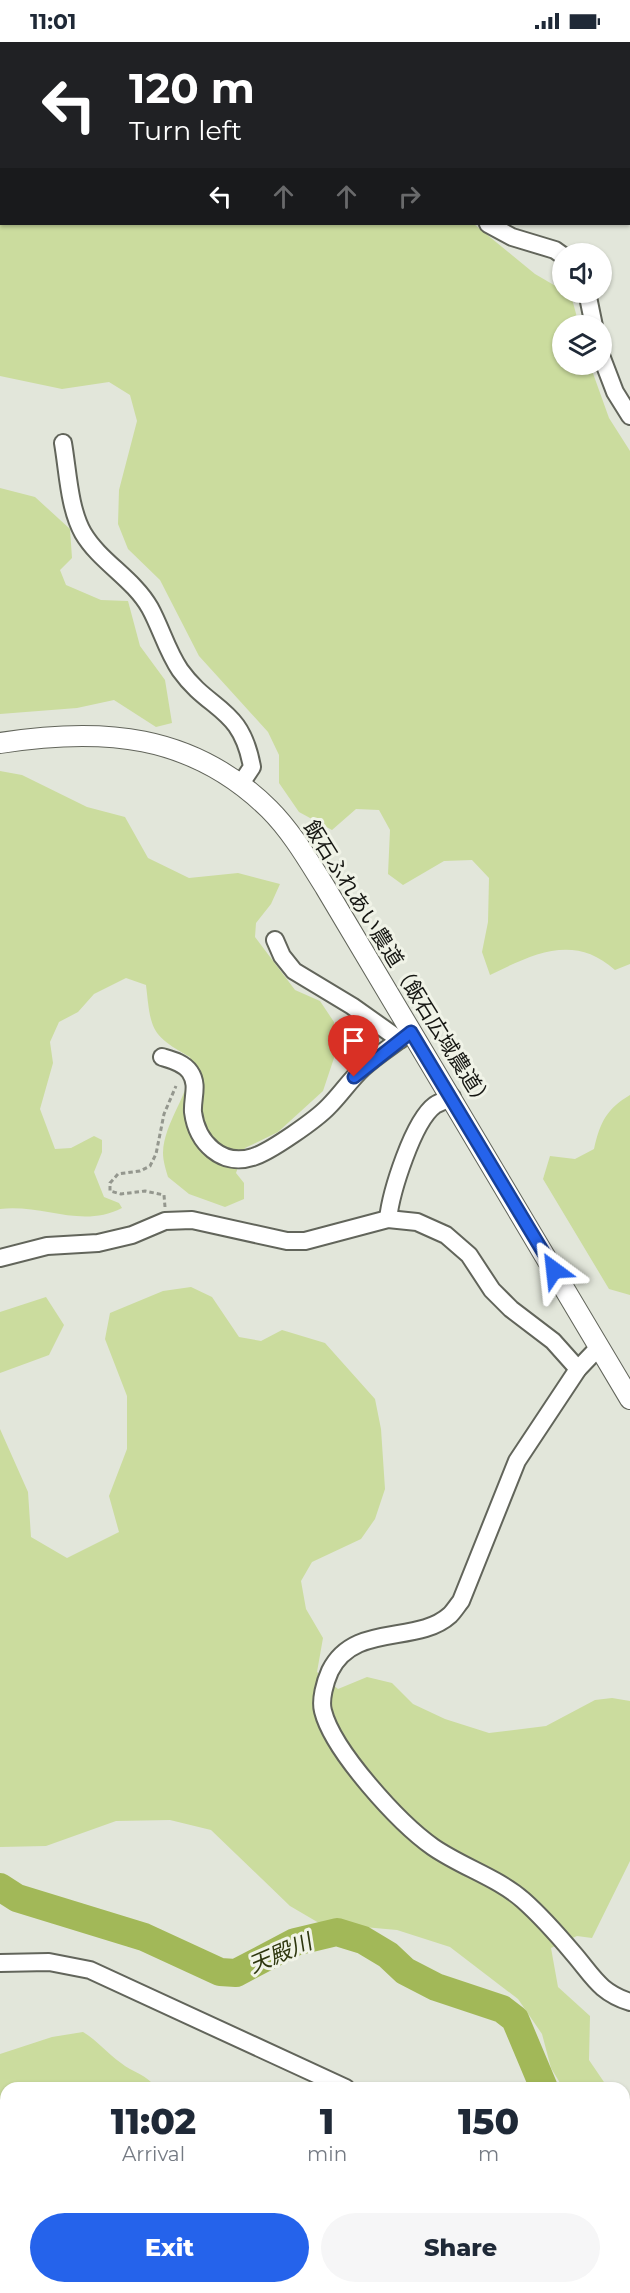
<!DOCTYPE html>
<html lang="en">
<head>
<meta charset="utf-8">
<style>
  body { margin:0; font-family:Montserrat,"Noto Sans JP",sans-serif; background:#f6f6f7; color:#1f2937; height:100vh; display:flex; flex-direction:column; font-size:22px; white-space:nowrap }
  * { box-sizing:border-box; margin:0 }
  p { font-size:20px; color:#747a83 }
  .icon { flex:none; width:33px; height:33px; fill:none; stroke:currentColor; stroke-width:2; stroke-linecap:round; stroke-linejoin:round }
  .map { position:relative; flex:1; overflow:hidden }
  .sheet { position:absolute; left:0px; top:2040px; width:630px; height:212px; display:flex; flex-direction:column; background:#fff; border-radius:18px 18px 0 0; box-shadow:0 2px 4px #0004 }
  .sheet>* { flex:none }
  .hud { position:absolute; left:0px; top:0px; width:630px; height:183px; box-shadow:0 2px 4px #0004; background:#202124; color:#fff; overflow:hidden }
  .buttons { position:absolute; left:552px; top:201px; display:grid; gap:12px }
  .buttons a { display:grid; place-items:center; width:60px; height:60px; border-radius:50%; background:#fff; box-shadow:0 2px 4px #0004; font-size:30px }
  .pin { position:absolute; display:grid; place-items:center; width:51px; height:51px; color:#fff; margin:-62px -26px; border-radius:50% 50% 50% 0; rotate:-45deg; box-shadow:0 0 6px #0007 }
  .pin .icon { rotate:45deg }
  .me { position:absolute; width:66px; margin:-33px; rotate:330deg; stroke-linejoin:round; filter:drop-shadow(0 0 4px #0008) }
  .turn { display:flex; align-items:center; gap:21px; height:126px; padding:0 30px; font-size:27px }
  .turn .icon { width:78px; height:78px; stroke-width:2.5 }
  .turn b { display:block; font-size:42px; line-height:51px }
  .lanes { display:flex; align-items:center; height:57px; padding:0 30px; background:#0003; justify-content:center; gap:30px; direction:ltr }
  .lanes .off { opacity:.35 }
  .eta { display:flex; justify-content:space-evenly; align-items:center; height:102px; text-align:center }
  .eta b { font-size:36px; font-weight:800; line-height:42px }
  .button { display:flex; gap:12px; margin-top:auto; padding:12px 30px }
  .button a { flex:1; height:69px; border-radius:36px; background:#2563eb; color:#fff; font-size:24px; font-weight:800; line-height:69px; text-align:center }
  .button a+a { background:#f6f6f7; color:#1f2937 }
  .status { display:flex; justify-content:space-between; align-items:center; height:42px; padding:0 30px; background:#fff; direction:ltr }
  .status svg { height:16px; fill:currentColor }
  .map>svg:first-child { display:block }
  .green { fill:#cbdc9e }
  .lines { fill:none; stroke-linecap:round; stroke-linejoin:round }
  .stream { stroke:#a2b858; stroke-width:4.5 }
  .river { stroke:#a2b858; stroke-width:28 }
  .minor-casing { stroke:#62655b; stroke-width:20 }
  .tertiary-casing { stroke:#62655b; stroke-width:22 }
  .path { stroke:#94978e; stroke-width:3; stroke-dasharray:4.5 3; stroke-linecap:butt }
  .minor { stroke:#fff; stroke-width:16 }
  .tertiary { stroke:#fff; stroke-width:20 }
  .route-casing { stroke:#184099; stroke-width:15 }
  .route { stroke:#2563eb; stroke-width:10 }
  .labels { text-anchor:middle; stroke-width:6; stroke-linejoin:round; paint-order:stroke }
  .street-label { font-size:21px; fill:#161713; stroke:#f0f3e7 }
  .water-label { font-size:22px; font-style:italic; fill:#2e370e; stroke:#f0f3e7 }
</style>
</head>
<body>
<div class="status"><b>11:01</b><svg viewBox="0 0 49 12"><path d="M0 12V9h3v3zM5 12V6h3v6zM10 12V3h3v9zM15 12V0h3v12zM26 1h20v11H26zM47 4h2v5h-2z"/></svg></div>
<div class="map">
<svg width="630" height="2251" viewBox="0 0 630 2251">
  <rect width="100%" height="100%" fill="#e2e6da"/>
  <g class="green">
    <path d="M0,0L229,1L2,2V182H474L535,232L571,253L579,283L562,284V322L590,323L609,376L630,409V922L615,928C574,891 533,912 490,933L482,910L488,880L489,836L472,818L444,819L403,843L388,832L390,788L379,768L356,767L332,788L299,770L279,741V713L268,690L199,614L160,538L128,507L118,482L119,448L137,379L130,353L109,340L62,347L0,334Z"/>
    <polygon points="0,446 35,455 70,487 72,516 60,528 66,543 101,558 128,559 140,604 165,638 172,681 156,685 114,658 77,666 0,672"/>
    <path d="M0,729L22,733L87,765L125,775L148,816L189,836L238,831L280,842L271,862L256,881L255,895L295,948L320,959L334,980V1016L323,1049L278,1090L245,1106L236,1131L244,1141V1157L225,1165L189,1152L168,1135C166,1128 163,1119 163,1111C164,1077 195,1048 190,1015C150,993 151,987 146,943L126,936L94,952L78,970L59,980L50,1000L53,1021L40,1067L55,1107L71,1106L94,1094L102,1098V1110L94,1130L104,1155L119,1161L122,1166C81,1187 44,1162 0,1167Z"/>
    <path d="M630,1053V1253L609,1247L543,1137L550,1114L575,1117L594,1107C600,1081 606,1067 630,1053Z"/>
    <polygon points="191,1245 212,1255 239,1295 261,1299 282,1288 325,1301 375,1357 381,1387 385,1447 375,1477 361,1497 312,1520 301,1539 306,1567 323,1596 317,1630 338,1647 367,1635 392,1641 413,1662 445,1677 489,1691 546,1684 595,1658 612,1656 630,1659 630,1819 592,1896 577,1894 551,1906 558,1945 590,1974 589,2018 606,2043 604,2046 563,2046 551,2026 542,1992 518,1957 450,1905 397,1888 319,1881 290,1864 211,1788 170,1778 116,1779 46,1804 0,1805 0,1387 28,1450 31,1495 67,1516 119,1490 109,1454 127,1407 127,1354 105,1297 110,1271 163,1249"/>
    <polygon points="46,1255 64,1283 49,1313 0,1331 0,1270"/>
    <path d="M83,1990C98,1999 107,2011 121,2021C132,2030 148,2033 156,2046H6V2246H267L271,2251H0V2012L52,1995Z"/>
    <polygon points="334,2246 553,2246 555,2251 332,2251"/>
  </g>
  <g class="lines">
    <g class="stream">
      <polyline points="520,0 520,2"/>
      <polyline points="628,167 630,168"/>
    </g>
    <g class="river">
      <polyline points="0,1845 17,1856 144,1895 220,1930 236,1931 295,1900 337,1890 363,1898 388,1913 405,1929 436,1945 502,1967 515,1977 544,2046"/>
      <polyline points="624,2123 630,2128"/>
    </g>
    <defs>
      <g id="minor">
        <polyline points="404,0 404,2"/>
        <polyline points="488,182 512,195 555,208 562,213"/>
        <polyline points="587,250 594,284"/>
        <polyline points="602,316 615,350 630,374"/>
        <path d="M63,401C68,430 69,466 83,491C100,520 133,536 150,566C161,586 167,609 180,628C210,670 241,664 252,725L240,743"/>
        <polyline points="275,898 282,914 294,929 352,964 400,998"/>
        <path d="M162,1015C172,1018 184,1021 190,1030C199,1043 192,1056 193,1070C197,1101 222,1125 253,1115C270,1110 317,1077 329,1064C341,1052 350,1038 363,1026C377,1013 395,1002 410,990"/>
        <path d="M388,1177C391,1150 413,1079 435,1063C440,1060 447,1058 452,1055"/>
        <polyline points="0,1216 47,1204 98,1201 132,1193 165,1179 192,1178 287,1199 305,1199 388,1177 417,1180 446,1193 469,1213 492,1248 511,1267 553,1299 578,1327"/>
        <path d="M599,1305L578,1327L517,1419L461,1559C457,1564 454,1569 450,1573C417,1603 354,1580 330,1629C325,1640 320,1658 323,1669C333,1709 399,1781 433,1805C462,1825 498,1836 523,1858C541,1874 557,1892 573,1911C593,1934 599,1950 630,1960"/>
        <polyline points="0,1921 49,1920 90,1928 346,2046"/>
        <polyline points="624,2215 630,2216"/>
        <polyline points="565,2246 568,2251"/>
      </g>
      <path id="tertiary" d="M0,701C101,685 192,691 269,767C292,790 308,818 325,845L630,1357"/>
    </defs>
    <use href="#minor" class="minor-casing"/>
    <use href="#tertiary" class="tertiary-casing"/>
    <polyline class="path" points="165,1165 164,1153 145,1149 121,1152 110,1149 110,1141 118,1132 140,1129 150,1124 156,1112 164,1072 176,1044"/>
    <use href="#minor" class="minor"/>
    <use href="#tertiary" class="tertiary"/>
  </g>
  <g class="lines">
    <defs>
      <polyline id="route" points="354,1035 411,990 554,1228"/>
    </defs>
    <use href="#route" class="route-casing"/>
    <use href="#route" class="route"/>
  </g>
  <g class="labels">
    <g class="street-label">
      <text transform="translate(398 923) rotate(58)" y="7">飯石ふれあい農道（飯石広域農道）</text>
    </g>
    <g class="water-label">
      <text transform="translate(280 1911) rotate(-23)" y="8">天殿川</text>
    </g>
  </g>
</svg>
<div class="buttons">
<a><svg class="icon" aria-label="sound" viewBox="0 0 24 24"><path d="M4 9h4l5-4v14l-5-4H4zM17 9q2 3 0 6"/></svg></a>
<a><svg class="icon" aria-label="layers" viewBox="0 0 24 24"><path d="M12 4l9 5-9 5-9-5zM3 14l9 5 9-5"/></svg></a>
</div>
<div class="pin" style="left:354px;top:1035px;background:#d93025"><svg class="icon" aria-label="arrive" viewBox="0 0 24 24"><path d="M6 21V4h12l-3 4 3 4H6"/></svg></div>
<svg class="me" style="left:554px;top:1228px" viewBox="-20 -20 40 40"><path d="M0-17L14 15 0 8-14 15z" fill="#2563eb" stroke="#fff" stroke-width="4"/></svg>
<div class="hud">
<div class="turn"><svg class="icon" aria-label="left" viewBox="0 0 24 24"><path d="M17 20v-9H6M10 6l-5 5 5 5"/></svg><div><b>120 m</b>Turn left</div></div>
<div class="lanes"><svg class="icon" aria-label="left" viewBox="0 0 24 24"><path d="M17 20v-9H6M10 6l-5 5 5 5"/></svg><svg class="icon off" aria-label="ahead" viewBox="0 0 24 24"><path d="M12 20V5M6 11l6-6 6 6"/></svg><svg class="icon off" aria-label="ahead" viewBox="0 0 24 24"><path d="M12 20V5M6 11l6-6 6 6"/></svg><svg class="icon off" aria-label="right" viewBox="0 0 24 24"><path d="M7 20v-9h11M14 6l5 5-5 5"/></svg></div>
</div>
<section class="sheet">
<div class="eta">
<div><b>11:02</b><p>Arrival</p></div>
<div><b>1</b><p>min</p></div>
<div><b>150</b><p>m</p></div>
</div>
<div class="button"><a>Exit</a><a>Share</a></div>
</section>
</div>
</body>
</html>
